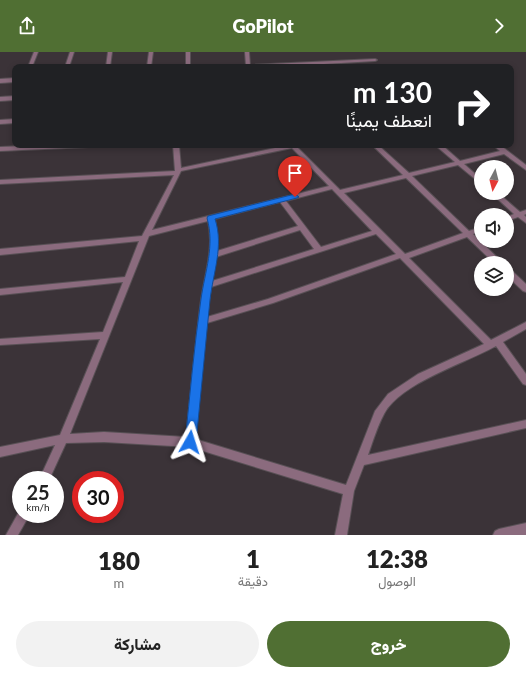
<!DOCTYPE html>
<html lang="ar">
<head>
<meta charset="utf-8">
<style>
  body { margin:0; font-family:Lato,Vazirmatn,sans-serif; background:#f2f2f2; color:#222; direction:rtl; height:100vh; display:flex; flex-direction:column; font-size:15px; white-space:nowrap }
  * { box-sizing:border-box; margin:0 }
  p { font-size:13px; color:#767676 }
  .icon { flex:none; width:22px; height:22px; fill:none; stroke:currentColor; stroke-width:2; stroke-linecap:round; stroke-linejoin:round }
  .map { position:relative; height:483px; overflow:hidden; direction:ltr }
  .sheet { display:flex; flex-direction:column; background:#fff; flex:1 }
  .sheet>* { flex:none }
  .guide { position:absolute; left:12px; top:12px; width:502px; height:84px; border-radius:8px; box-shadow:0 2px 6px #0003; direction:rtl; background:#202124; color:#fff; overflow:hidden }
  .needle { width:26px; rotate:187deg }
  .tools { position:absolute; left:474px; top:108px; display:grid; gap:8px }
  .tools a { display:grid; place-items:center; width:40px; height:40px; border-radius:50%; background:#fff; box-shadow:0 2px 6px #0003; font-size:20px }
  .speed { position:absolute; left:12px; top:419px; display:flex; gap:8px; font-size:20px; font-weight:700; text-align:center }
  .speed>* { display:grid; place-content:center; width:52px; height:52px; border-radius:50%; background:#fff; box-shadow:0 2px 6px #0003; line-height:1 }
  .speed small { font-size:10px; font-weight:400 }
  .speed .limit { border:6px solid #d22; background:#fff; color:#111 }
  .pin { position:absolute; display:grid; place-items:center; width:34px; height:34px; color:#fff; margin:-41px -17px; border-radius:50% 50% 50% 0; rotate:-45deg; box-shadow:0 0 4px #0007 }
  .pin .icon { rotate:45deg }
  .me { position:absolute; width:44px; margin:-22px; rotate:6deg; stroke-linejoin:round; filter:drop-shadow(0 0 3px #0008) }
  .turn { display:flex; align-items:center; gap:14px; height:84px; padding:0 16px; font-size:18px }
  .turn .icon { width:52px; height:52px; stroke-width:2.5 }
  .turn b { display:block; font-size:28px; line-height:34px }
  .eta { display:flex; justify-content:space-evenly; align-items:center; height:68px; text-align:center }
  .eta b { font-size:24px; font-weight:800; line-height:28px }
  .primary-button { display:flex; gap:8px; margin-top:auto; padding:8px 16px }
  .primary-button a { flex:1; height:46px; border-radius:24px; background:#506f33; color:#fff; font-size:16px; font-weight:800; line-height:46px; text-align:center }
  .primary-button a+a { background:#f2f2f2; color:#222 }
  header { display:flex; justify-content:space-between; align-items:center; height:52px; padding:0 16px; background:#506f33; color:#fff; font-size:18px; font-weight:800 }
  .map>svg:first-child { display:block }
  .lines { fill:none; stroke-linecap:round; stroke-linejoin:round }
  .minor-casing { stroke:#585055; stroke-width:2 }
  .minor { fill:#8b6b7e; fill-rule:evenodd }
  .route { fill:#1a73e8; stroke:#114b97 }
</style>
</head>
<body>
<header><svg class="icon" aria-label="forward" viewBox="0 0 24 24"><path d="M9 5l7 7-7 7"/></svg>GoPilot<svg class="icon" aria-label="share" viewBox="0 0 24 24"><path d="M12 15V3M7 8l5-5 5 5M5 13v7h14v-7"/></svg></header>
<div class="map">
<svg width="526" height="483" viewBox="0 0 526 483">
  <rect width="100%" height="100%" fill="#3b3338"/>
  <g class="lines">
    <defs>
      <g id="minor">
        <polygon points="34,0 38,0 32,15 28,15"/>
        <polygon points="70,0 74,0 69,15 65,15"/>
        <polygon points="108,0 112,0 110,15 106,15"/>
        <polygon points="149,0 153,0 151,15 147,15"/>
        <rect x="186" y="0" width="4" height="15"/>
        <polygon points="245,0 249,0 250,13 375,7 377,8 375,9 273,15 244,15 246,14"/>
        <polygon points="15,26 15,30 0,31 0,27"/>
        <polygon points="15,44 15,48 0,49 0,45"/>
        <polygon points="15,67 15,71 0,72 0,68"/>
        <polygon points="49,93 92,93 89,95 0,99 0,95"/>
        <path d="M173,93H179L181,116L289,93H295L340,138L403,123L372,93H378L409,121L455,110L435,93H442L460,109L500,99L493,93H500L526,113V118L504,102L464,112L481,127V132L458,113L412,124L469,179L481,175V180L473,182L503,211H494L467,185L409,206L491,288L526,270V277L503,290L526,322V333L523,332L496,294C466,311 400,331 384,362C377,375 373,389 368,403L526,368V376L364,413L354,439L347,483H335L343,442L190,395L104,390L66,391L49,428H39L55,393L0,405V395L60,383L100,287L0,293V287L103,280L123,230L0,243V237L125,225L139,189L0,203V197L142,184L174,123L0,132V128L175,119ZM292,96L329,134L152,178L181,119ZM406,126L463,181L405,202L344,141ZM332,137L372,179L321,195L286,149ZM280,150L298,174L217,199L218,187L215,167ZM208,169C214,196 205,221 201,248C195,293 191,339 186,385L104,380L70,382L149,184ZM300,178L314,197L212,229L216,205ZM376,182L396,202L268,247L207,265L211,235ZM400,206L484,292L418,322L388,342L375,359L346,433L195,387L207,271L273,251Z"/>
        <polygon points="491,141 498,141 520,160 526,158 526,162 524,163 526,165 526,171 518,165 507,169 507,165 514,162"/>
        <polygon points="507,216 510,217 526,232 526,240 523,239 507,224"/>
        <polygon points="20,458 21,462 30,462 18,483 6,483"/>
        <polygon points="526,471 526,483 493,483 495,479 499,477"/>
      </g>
    </defs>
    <use href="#minor" class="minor-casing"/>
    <use href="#minor" class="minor"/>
  </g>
  <path class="route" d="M295,142L299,145L297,146L215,167C224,194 213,221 210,248C205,295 201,343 196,390L195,394L190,396L186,394L185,390C190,343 194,295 201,247C205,219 215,194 207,166L208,164Z"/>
</svg>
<div class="tools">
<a><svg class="needle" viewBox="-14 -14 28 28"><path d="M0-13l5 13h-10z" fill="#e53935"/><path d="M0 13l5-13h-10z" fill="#767676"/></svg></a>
<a><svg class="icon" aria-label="sound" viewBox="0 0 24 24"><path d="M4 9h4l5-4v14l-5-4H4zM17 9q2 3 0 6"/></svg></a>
<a><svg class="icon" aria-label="layers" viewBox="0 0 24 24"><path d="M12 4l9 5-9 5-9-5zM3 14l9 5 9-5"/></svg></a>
</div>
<div class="speed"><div>25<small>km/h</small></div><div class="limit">30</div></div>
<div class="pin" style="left:295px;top:145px;background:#d93025"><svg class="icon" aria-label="arrive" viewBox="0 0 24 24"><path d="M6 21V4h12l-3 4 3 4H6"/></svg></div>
<svg class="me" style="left:190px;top:390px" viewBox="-20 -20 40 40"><path d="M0-17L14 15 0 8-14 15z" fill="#1a73e8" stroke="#fff" stroke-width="4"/></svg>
<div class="guide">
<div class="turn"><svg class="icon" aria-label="right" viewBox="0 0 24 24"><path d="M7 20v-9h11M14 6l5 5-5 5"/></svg><div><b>130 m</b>انعطف يمينًا</div></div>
</div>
</div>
<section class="sheet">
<div class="eta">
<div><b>12:38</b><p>الوصول</p></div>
<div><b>1</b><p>دقيقة</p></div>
<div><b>180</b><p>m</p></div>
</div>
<div class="primary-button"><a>خروج</a><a>مشاركة</a></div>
</section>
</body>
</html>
